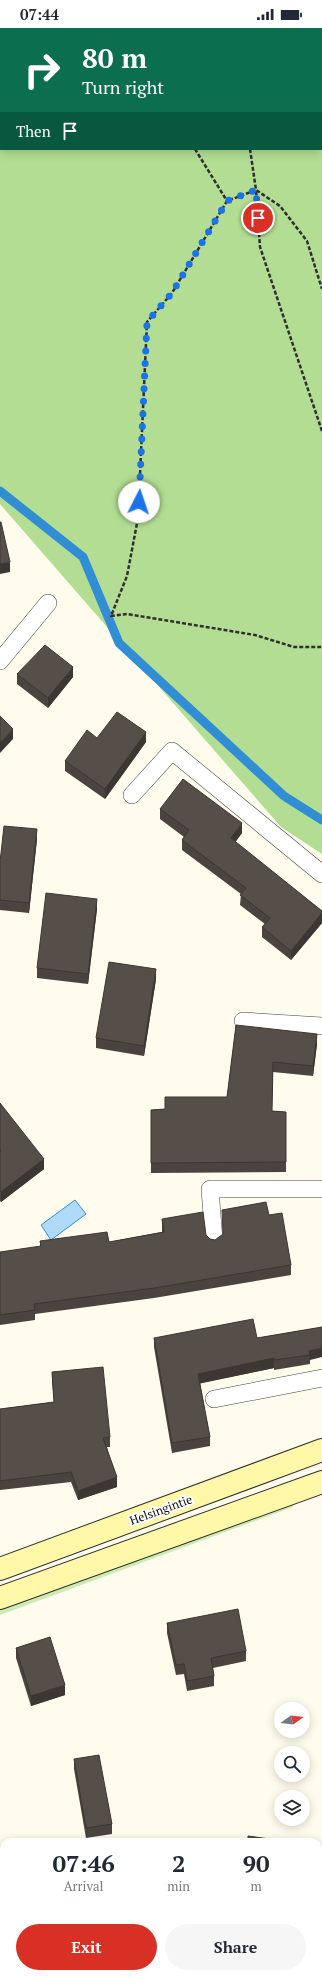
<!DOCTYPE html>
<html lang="en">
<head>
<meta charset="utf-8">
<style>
  body { margin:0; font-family:"PT Serif",serif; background:#f6f6f7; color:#1f2937; height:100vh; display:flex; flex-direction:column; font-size:15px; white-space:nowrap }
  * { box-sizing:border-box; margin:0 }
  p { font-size:13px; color:#747a83 }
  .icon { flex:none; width:22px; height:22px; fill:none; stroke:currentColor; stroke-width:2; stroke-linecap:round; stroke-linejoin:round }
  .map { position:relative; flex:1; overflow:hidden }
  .details { position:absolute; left:0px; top:1810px; width:322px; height:140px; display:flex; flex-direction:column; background:#fff; border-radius:12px 12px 0 0; box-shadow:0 2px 10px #0003 }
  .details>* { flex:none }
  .guide { position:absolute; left:0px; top:0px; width:322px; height:122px; box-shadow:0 2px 10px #0003; background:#0b6e4f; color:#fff; overflow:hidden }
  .needle { width:26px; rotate:75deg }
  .fabs { position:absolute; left:274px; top:1674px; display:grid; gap:8px }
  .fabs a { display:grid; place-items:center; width:36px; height:36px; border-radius:50%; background:#fff; box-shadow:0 2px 10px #0003; font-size:20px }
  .pin { position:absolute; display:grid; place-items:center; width:34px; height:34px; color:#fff; margin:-17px; border:2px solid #fff; border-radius:50%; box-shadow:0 1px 4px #0007 }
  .me { position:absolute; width:44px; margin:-22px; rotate:4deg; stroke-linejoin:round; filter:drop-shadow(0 0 3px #0008) }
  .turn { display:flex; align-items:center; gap:14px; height:84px; padding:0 16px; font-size:18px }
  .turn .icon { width:52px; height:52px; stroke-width:2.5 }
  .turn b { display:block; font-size:28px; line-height:34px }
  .then { display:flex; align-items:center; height:38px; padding:0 16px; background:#0003; gap:8px; font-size:15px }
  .eta { display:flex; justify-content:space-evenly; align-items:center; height:68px; text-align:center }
  .eta b { font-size:24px; font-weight:700; line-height:28px }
  .button { display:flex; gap:8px; margin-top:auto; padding:8px 16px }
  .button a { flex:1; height:46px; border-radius:24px; background:#d93025; color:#fff; font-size:16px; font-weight:700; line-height:46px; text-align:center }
  .button a+a { background:#f6f6f7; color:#1f2937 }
  .status { display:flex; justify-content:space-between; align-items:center; height:28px; padding:0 20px; background:#fff; direction:ltr }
  .status svg { height:11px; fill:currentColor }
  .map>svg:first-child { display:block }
  .green { fill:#cfebb4 }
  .forest { fill:#b2dd93 }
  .water { fill:#afdbf9; stroke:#328ed4 }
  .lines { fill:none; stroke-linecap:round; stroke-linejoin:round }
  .stream { stroke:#328ed4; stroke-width:9 }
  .lane-casing { stroke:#404040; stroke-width:18 }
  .street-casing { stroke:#404040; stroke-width:24 }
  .secondary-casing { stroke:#2f2f2f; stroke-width:24 }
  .path { stroke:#2f2f2f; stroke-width:2.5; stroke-dasharray:4 2; stroke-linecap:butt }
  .lane { stroke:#fff; stroke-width:17 }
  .street { stroke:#fff; stroke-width:22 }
  .secondary { stroke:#fff8a8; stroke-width:22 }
  .wall { fill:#4a433f }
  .shaded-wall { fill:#3c3733 }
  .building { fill:#564e49; stroke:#3c3733 }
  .route { stroke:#1a73e8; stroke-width:7; stroke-dasharray:0 12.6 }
  .labels { text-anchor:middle; stroke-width:4; stroke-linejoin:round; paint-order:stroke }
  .street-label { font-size:12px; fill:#0d0d0d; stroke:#fff }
</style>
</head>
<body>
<div class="status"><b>07:44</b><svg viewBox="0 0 49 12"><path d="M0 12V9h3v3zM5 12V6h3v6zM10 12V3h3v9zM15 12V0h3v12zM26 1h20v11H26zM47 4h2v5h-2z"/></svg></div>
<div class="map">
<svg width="322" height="1950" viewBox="0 0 322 1950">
  <rect width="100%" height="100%" fill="#fffced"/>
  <polygon class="green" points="293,1474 293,1479 0,1587 0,1580"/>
  <g class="forest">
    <polygon points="0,0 51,0 1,1 0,18"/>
    <polygon points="141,0 322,0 322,826 281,799 0,476 0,46 1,121 321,121 321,1 138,1"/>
  </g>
  <polygon class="water" points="75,1172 86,1186 51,1212 41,1197"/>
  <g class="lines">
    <g class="stream">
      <polyline points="166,1 168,0"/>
      <polyline points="0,50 1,49"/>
      <polyline points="0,463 83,529 119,615 284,768 322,792"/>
    </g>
    <defs>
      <g id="lane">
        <polyline points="0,633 48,575"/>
        <polyline points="132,767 172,723 322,846"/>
        <polyline points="243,993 322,998"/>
        <polyline points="214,1212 210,1161 322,1161"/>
        <polyline points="214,1371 322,1350"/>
      </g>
      <g id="street">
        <polyline points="102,1 105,0"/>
        <polyline points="0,32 1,32"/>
      </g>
      <g id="secondary">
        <polyline points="0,1541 322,1422"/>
        <polyline points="0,1570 322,1454"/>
      </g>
    </defs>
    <use href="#lane" class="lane-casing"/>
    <use href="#street" class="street-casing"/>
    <use href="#secondary" class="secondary-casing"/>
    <g class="path">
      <polyline points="175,0 175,1"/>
      <polyline points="257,1 259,0"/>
      <polyline points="195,121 227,173"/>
      <polyline points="250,121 256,162 280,178 307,213 322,261"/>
      <polyline points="322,403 260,219 256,162 227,173 172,265 147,294 138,490 127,548 111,588 127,586 255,607 294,619 322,619"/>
    </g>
    <use href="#lane" class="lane"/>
    <use href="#street" class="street"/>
    <use href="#secondary" class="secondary"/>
  </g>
  <g class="wall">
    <polygon points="17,646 73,649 48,680 17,656"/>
    <polygon points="97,710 146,714 105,771 65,743 65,733"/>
    <polygon points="160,781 242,805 235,814 322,883 322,895 291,932 262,909 262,899 265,896 240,877 241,866 182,822 182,812 184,809 160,791"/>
    <polygon points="37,811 29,885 0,882 0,834"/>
    <polygon points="97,881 88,956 37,950 37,940"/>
    <polygon points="156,951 144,1028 96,1020 96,1010"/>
    <polygon points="236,997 317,1016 313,1048 273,1044 272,1083 286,1084 286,1144 151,1145 151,1082 165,1081 227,1069"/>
    <polygon points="0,1075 44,1141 1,1174 0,1173"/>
    <polygon points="269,1187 291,1237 291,1247 154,1270 35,1286 35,1292 0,1297 0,1224 40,1219 40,1213 109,1214 162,1204 162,1191 206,1207 210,1211 215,1212"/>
    <polygon points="322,1299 310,1332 310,1336 274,1342 274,1340 200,1355 210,1409 210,1418 172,1425 154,1319 154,1310 257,1310"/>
    <polygon points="52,1344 110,1409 110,1419 107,1419 117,1459 78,1472 71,1454 0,1462 0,1381 54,1374 52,1353"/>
    <polygon points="167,1595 246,1623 246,1633 213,1640 214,1648 214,1658 187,1663 184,1646 176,1647 167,1605"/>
    <polygon points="16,1620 65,1667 31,1678 16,1630"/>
    <polygon points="74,1731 112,1796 112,1806 86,1810 74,1741"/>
    <polygon points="85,1946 128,1946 127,1950 85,1950"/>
  </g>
  <g class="shaded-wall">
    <polygon points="10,534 10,544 0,546 0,536"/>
    <polygon points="73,639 73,649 48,680 48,670"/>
    <polygon points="13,701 13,711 0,725 0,715"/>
    <polygon points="146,704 146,714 105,771 105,761"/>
    <polygon points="242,795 242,805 231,820 231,810"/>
    <polygon points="37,801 37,811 29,885 29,875"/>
    <polygon points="97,871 97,881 88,956 88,946"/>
    <polygon points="322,885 322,895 291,932 291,923"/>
    <polygon points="156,941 156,951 144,1028 144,1018"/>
    <polygon points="317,1006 317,1016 313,1048 313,1038"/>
    <polygon points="44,1131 44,1141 1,1174 1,1164"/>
    <polygon points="322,1320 322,1329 310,1332 309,1323"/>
    <polygon points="274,1330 274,1340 198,1356 198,1346"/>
    <polygon points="117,1449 117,1459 78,1472 78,1463"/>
    <polygon points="65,1657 65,1667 31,1678 31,1668"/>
    <polygon points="125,1946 128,1946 127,1950 124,1950"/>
    <polygon points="278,1946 279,1946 279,1950 277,1950"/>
  </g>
  <g class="building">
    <polygon points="0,494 1,494 10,534 0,536"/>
    <polygon points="45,617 73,639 48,670 17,646"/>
    <polygon points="117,684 146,704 105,761 65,733 87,702 97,710"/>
    <polygon points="0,688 13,701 0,715"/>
    <polygon points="183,751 242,795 231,810 322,883 322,885 291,923 262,899 270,890 240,867 246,860 182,812 189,802 160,781"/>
    <polygon points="4,798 37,801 29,875 0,872 0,834"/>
    <polygon points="46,865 97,871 88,946 37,940"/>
    <polygon points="109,934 156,941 144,1018 96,1010"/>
    <polygon points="236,997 317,1006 313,1038 273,1034 272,1083 286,1084 286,1134 151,1135 151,1082 165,1081 165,1069 227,1069"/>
    <polygon points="0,1075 44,1131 1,1164 0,1163 0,1123 1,1123 0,1122"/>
    <polygon points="266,1174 269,1187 282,1185 291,1237 154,1260 34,1276 35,1282 0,1287 0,1224 41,1218 40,1213 107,1204 109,1214 164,1204 162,1191 203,1184 206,1207 210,1211 215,1212 223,1206 222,1182"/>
    <polygon points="253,1291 257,1310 322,1299 322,1320 309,1323 310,1327 274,1332 274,1330 198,1346 210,1409 172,1415 154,1310"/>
    <polygon points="103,1339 110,1409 103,1410 117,1449 78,1463 71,1444 0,1453 0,1381 54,1374 52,1344"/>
    <polygon points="238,1581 246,1623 211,1630 214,1648 187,1653 184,1636 176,1637 167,1595"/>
    <polygon points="50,1609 65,1657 31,1668 16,1620"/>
    <polygon points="99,1727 112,1796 86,1800 74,1731"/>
    <polygon points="248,1808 291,1814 248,1814"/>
    <polygon points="112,1946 125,1946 124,1950"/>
    <polygon points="229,1946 278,1946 277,1950 229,1950"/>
  </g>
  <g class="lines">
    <polyline class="route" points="139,474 147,294 172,265 227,173 256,162 258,190"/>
  </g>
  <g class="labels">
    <g class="street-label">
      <text transform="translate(161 1482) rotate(-20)" y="4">Helsingintie</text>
    </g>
  </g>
</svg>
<div class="fabs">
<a><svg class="needle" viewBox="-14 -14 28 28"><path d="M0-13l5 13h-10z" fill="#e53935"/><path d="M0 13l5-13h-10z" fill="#747a83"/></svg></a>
<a><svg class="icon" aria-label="search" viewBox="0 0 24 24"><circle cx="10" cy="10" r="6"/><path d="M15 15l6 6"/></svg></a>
<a><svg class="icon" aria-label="layers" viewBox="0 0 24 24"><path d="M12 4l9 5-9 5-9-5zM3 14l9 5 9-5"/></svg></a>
</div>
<div class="pin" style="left:258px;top:190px;background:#d93025"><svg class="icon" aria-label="arrive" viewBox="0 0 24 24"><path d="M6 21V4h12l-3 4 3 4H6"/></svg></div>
<svg class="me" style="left:139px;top:474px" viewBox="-20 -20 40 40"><circle r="19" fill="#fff"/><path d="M0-13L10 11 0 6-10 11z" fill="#1a73e8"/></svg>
<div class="guide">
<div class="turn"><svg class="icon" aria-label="right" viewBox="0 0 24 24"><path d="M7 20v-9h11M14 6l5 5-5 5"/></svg><div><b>80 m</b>Turn right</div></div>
<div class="then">Then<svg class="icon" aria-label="arrive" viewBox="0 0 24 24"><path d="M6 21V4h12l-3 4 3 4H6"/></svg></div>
</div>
<section class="details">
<div class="eta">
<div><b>07:46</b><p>Arrival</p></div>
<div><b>2</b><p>min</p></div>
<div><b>90</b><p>m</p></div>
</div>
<div class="button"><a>Exit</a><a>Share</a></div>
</section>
</div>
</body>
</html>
